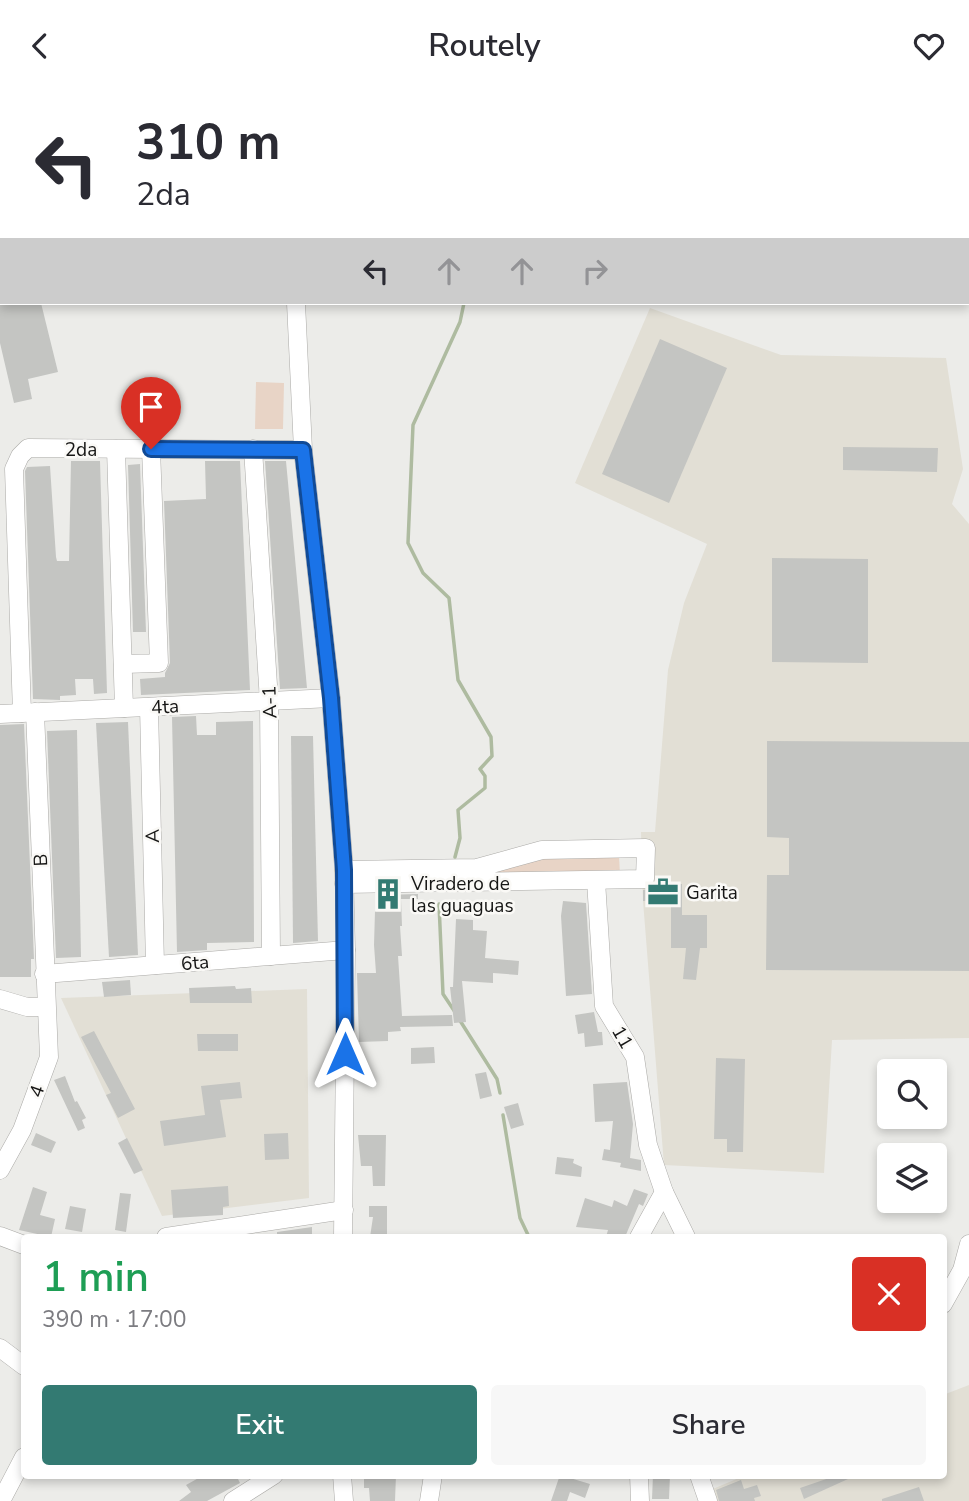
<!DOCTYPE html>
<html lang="en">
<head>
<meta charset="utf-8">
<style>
  body { margin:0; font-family:"Nunito Sans",sans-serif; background:#f7f7f7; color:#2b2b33; height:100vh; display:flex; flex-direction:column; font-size:26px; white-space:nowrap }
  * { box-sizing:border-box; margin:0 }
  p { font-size:23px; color:#7c7c81 }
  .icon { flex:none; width:38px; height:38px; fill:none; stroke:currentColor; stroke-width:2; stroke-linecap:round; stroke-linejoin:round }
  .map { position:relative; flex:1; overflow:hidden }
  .side { position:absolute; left:21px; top:1143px; width:926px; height:245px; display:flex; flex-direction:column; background:#fff; border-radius:7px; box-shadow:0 4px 10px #0003 }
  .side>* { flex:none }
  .hud { position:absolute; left:0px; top:0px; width:970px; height:214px; box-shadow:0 4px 10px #0003; background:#fff; color:#2b2b33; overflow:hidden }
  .controls { position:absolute; left:877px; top:968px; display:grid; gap:14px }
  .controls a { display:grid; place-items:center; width:70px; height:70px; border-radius:7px; background:#fff; box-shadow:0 4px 10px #0003; font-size:35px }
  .pin { position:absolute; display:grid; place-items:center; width:60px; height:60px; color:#fff; margin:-72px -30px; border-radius:50% 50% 50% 0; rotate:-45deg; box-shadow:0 0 7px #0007 }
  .pin .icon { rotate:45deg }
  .me { position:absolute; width:77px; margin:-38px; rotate:0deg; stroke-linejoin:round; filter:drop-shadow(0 0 5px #0008) }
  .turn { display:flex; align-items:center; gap:24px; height:147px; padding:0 21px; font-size:32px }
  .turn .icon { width:91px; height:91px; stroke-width:2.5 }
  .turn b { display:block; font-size:49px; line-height:60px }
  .lanes { display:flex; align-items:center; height:66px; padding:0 21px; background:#0003; justify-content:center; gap:35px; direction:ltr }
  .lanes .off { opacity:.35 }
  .round { display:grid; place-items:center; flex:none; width:74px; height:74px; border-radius:7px; background:#f7f7f7 }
  .overview { display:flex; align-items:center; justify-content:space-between; height:119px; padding:0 21px }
  h1 { font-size:42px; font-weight:600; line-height:52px; color:#1e9e55 }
  .action { display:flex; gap:14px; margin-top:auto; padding:14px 21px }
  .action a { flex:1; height:80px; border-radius:7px; background:#337a72; color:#fff; font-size:28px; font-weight:600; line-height:80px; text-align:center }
  .action a+a { background:#f7f7f7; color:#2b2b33 }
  header { display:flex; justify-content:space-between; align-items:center; height:91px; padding:0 21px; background:#fff; font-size:32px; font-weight:600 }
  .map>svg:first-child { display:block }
  .built { fill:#e2dfd5 }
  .green { fill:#e8d4c6 }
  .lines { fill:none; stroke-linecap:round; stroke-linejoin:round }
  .stream { stroke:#aebba0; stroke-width:3.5 }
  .building { fill:#c4c5c2 }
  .minor-casing { stroke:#abaaa7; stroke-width:19 }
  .minor { stroke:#fff; stroke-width:18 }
  .route-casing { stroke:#114b97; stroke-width:18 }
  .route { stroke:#1a73e8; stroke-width:12 }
  .labels { text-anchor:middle; stroke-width:5; stroke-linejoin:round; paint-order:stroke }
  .street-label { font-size:19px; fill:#161615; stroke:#faf9f6 }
  .poi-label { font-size:19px; fill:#161615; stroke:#faf9f6; text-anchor:start }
</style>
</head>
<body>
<header><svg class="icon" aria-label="back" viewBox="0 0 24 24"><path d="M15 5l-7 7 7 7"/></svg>Routely<svg class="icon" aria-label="heart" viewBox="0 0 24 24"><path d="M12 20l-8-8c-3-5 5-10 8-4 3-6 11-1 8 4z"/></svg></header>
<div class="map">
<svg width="969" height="1410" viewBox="0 0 969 1410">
  <rect width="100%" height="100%" fill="#ecece9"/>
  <g class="built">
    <polygon points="650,217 781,264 946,267 963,378 952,413 969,433 969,947 832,949 824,1082 664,1074 643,810 641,741 655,741 668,579 684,512 707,453 575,392"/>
    <polygon points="307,898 309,1107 162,1125 61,907"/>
    <polygon points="969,1294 969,1410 712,1410 708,1400 746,1384 943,1384 943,1304"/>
  </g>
  <g class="green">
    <polygon points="256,291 284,292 283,338 255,338"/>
    <polygon points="545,765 619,765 620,784 498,785 498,778"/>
  </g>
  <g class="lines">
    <g class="stream">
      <polyline points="369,0 370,2"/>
      <polyline points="455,766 460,747 458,719 485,697 485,685 480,678 492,665 491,646 458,589 449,507 423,482 408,452 413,334 460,231 464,212"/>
      <polyline points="439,813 443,903 455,921"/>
      <polyline points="459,928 497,988 500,1002"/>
      <polyline points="503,1024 520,1127 529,1146"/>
    </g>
  </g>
  <g class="building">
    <polygon points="0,212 41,212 58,281 28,288 32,308 14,312 0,252"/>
    <polygon points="660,248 727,277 669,412 602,383"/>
    <polygon points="843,356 938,357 937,381 843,379"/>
    <polygon points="71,370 100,370 107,602 94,603 93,588 75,588 76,604 60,605 60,609 33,608 25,380 27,376 50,375 56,466 57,470 69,470"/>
    <polygon points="205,370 240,370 250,599 141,604 140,588 165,586 165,582 170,572 164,410 206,408"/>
    <polygon points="265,370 286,370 307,597 280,598"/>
    <polygon points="140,373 146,541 133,541 128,374"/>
    <polygon points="772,467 868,468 868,572 772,571"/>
    <polygon points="196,625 197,644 216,644 216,631 253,630 254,851 207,852 207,859 177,861 172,626"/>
    <polygon points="128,631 138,864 109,866 96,632"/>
    <polygon points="24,633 34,868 31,868 31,886 0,886 0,634"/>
    <polygon points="77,639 81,866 56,867 47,640"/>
    <polygon points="291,645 313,645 318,850 293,852"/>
    <polygon points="767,650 969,651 969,880 766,879 767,784 789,784 789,747 767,746"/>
    <polygon points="655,793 682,793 682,824 707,824 707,857 700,857 696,889 683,888 686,857 671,857 671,809 643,810 643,799 650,798"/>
    <polygon points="418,803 418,808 401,808 402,835 400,835 402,865 398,865 402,925 452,924 453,935 400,936 401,940 388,941 388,950 359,951 357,882 376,882 374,854 375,820 381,820 381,804"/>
    <polygon points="563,810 586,812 592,903 566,905 561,825"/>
    <polygon points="456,828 473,829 473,839 487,840 485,867 519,870 518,884 493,882 493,892 462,890 466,931 454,932 450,896 453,896"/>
    <polygon points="130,889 131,904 104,906 102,891"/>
    <polygon points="235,895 236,898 251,897 252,912 190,912 189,897"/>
    <polygon points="594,921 598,941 602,941 603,954 585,956 584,942 578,943 575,924"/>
    <polygon points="94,940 135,1018 118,1027 106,1004 111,1002 81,946"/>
    <polygon points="197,943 238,943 238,960 198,960"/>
    <polygon points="434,956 435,972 411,973 411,957"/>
    <polygon points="716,967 745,968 743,1061 727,1061 727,1048 714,1048"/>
    <polygon points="486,981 492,1005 480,1008 475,983"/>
    <polygon points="65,985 75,1011 77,1010 86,1027 82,1029 85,1037 78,1040 54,989"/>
    <polygon points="240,991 242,1007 220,1009 226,1046 164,1055 160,1030 205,1024 201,995"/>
    <polygon points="627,991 633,1033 630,1067 641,1069 641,1080 620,1076 621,1072 602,1069 604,1058 610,1059 613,1030 595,1031 593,993"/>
    <polygon points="518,1012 524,1034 511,1038 504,1016"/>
    <polygon points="36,1042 56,1051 51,1062 31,1054"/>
    <polygon points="288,1042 289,1068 265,1069 264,1043"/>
    <polygon points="358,1044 386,1044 385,1095 373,1095 372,1075 361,1075"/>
    <polygon points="127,1047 143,1079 134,1083 118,1052"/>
    <polygon points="557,1066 574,1068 573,1072 582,1076 581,1086 555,1083"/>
    <polygon points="228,1095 229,1115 223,1116 223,1124 173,1127 171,1099"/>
    <polygon points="33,1096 47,1101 40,1124 55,1128 51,1146 19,1139"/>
    <polygon points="634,1098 648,1103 643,1115 639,1113 625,1146 606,1146 608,1139 576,1136 585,1107 612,1116 614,1109 627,1115"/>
    <polygon points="120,1102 131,1103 126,1141 115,1139"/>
    <polygon points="70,1115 86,1118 82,1141 65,1138"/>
    <polygon points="369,1115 387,1115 387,1146 370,1146 373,1126 369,1126"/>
    <polygon points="312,1136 312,1146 277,1146 277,1141"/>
    <polygon points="204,1384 236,1384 240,1392 207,1410 179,1410 191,1401 186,1394"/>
    <polygon points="364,1384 396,1384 395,1410 370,1410 369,1397 364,1397"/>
    <polygon points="560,1384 590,1393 585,1407 570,1401 567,1410 551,1410"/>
    <polygon points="653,1384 670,1384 669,1408 652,1408"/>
    <polygon points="838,1384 846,1384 848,1388 804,1408 800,1397"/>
    <polygon points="741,1389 744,1398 757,1394 761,1405 754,1407 755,1410 719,1410 716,1399"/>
    <polygon points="919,1396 924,1410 882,1410 882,1408"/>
  </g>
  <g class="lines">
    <defs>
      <g id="minor">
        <polyline points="282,0 282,2"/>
        <polyline points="296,212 303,359 331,607 344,779 346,859 343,1146"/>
        <polyline points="116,358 124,617"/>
        <polyline points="253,358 269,610 271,865"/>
        <polyline points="123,573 159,572 151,358"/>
        <polyline points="149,616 155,874"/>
        <polyline points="22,622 14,378 20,365 28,357 303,359"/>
        <polyline points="0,623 331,607"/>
        <polyline points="344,779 477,777 542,759 646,757 645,788 344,793"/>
        <polyline points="596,790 604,915 635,966 648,1054 664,1101 686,1146"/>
        <polyline points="44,883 346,859"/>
        <polyline points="0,908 27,916 45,916"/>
        <polyline points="0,1079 22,1039 49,966 35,621"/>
        <polyline points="0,1145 24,1154"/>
        <polyline points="166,1146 344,1119"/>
        <polyline points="639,1146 664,1101"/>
        <polyline points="943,1213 962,1179 969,1153"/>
        <polyline points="0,1257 24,1275"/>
        <polyline points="342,1384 344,1410"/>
        <polyline points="639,1384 640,1410"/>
        <polyline points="699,1384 708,1410"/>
        <polyline points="1,1410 24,1366"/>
        <polyline points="233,1410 274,1384"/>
        <polyline points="429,1410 433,1384"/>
      </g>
    </defs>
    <use href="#minor" class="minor-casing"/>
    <use href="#minor" class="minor"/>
  </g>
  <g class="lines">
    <defs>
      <polyline id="route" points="151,358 303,359 331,607 344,779 345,963"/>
    </defs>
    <use href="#route" class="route-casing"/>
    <use href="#route" class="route"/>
  </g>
  <defs>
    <symbol id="office-bare" viewBox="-9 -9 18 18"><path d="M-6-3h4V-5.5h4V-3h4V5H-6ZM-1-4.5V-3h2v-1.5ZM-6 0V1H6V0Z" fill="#337a72" stroke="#faf9f6" stroke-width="2.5" paint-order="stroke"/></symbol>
    <symbol id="building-bare" viewBox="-9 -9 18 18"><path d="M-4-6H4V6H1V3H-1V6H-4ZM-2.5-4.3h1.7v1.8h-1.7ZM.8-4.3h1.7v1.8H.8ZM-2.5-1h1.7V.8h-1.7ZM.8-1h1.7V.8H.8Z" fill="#337a72" stroke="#faf9f6" stroke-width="2.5" paint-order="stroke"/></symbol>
  </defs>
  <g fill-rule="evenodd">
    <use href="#office-bare" x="641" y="779" width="44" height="44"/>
    <use href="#building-bare" x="366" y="781" width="44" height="44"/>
  </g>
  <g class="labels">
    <g class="street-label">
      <text x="81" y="365">2da</text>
      <text transform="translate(269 611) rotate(-92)" y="7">A-1</text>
      <text transform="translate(165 615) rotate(-3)" y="7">4ta</text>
      <text transform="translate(152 745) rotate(-91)" y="7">A</text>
      <text transform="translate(40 769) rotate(-92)" y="7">B</text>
      <text transform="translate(195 871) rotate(-5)" y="7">6ta</text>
      <text transform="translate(623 946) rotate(60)" y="7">11</text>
      <text transform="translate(36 1000) rotate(-70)" y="7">4</text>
    </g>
    <g class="poi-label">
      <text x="411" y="799">Viradero de<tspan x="411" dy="22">las guaguas</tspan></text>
      <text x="686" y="808">Garita</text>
    </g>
  </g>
</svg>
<div class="controls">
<a><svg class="icon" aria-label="search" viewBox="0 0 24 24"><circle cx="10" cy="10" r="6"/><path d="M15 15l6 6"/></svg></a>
<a><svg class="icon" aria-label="layers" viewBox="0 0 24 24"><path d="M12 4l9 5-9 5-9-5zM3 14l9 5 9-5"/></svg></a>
</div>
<div class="pin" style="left:151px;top:358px;background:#d93025"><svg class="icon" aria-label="arrive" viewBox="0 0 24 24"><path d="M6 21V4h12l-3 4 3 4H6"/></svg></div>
<svg class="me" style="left:345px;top:963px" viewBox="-20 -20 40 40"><path d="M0-17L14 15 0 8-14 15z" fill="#1a73e8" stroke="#fff" stroke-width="4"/></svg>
<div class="hud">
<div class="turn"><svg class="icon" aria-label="left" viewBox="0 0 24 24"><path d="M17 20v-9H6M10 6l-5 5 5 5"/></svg><div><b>310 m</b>2da</div></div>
<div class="lanes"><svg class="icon" aria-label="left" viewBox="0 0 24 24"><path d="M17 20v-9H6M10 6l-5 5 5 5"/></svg><svg class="icon off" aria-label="ahead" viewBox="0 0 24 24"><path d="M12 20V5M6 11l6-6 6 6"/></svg><svg class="icon off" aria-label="ahead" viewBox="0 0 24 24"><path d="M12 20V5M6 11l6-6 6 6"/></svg><svg class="icon off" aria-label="right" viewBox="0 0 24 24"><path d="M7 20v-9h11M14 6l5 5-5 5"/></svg></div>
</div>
<section class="side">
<div class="overview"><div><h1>1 min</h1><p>390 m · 17:00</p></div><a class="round" style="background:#d93025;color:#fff"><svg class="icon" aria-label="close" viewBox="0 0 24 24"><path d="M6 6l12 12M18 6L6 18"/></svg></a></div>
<div class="action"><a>Exit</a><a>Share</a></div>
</section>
</div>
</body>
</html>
